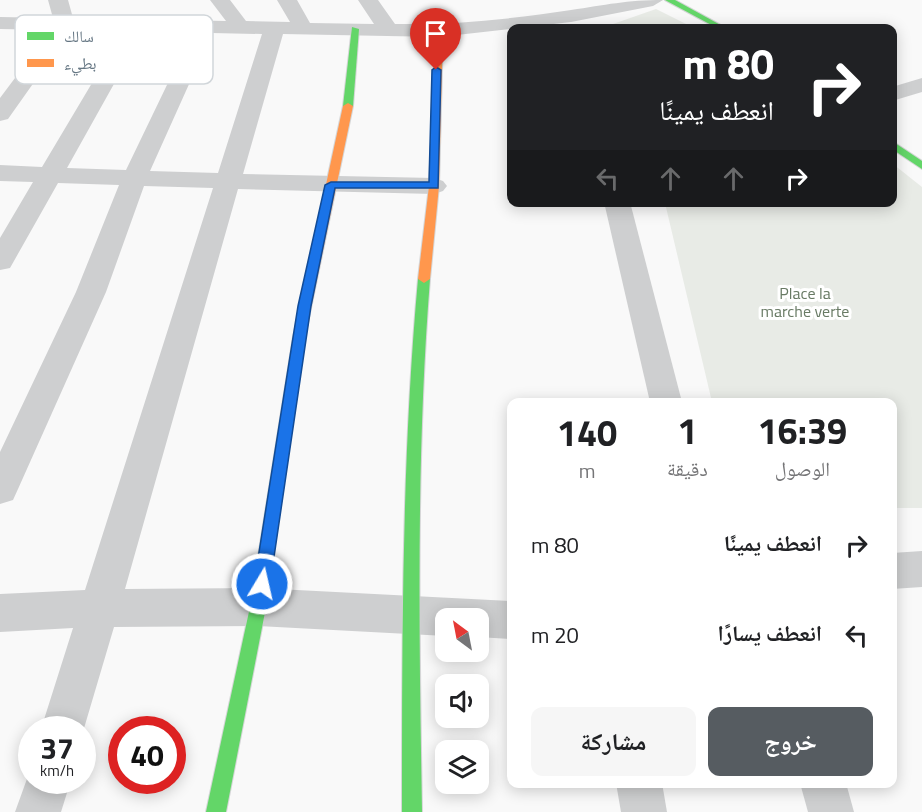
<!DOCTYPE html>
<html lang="ar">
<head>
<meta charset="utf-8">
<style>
  body { margin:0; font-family:"Titillium Web","Noto Naskh Arabic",sans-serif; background:#f6f6f6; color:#202124; direction:rtl; height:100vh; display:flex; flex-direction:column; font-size:22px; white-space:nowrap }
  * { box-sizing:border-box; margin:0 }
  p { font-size:20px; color:#757577 }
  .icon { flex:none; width:33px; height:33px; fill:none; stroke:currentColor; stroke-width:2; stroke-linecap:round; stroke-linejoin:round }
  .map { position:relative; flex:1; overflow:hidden; direction:ltr }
  .drawer { position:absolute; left:507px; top:398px; width:390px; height:390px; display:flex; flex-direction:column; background:#fff; border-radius:12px; box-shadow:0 3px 15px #0003; direction:rtl }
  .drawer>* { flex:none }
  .guide { position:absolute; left:507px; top:24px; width:390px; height:183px; border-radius:12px; box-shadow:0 3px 15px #0003; direction:rtl; background:#202124; color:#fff; overflow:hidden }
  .needle { width:39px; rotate:328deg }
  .fabs { position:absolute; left:435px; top:608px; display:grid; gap:12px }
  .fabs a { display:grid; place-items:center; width:54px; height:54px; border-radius:12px; background:#fff; box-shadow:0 3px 15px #0003; font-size:30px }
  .speed { position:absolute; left:18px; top:716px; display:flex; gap:12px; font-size:30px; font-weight:700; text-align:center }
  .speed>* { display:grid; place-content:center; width:78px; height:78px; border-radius:50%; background:#fff; box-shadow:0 3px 15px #0003; line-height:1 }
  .speed small { font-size:15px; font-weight:400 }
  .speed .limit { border:9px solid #d22; background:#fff; color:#111 }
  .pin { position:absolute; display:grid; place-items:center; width:51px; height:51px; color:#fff; margin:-62px -26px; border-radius:50% 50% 50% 0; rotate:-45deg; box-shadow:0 0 6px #0007 }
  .pin .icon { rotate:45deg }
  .me { position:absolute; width:66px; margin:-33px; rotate:9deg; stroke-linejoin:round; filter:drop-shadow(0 0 4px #0008) }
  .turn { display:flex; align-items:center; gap:21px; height:126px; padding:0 24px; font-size:27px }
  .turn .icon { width:78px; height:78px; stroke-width:2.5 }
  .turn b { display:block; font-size:42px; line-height:51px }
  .lanes { display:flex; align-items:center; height:57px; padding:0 24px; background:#0003; justify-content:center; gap:30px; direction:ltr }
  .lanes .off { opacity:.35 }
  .eta { display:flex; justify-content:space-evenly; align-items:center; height:102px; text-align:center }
  .eta b { font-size:36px; font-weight:700; line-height:42px }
  .button { display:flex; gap:12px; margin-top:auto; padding:12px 24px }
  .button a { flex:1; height:69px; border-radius:12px; background:#565c61; color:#fff; font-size:24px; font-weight:700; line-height:69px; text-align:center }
  .button a+a { background:#f6f6f6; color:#202124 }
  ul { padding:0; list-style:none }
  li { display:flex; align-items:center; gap:18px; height:90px; padding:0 24px }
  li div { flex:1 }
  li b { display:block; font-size:22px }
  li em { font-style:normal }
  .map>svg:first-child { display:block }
  .green { fill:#e8ebe6 }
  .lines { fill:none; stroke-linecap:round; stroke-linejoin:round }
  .fast-casing { stroke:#d5d6d7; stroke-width:2 }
  .slow-casing { stroke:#d5d6d7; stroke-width:2 }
  .street { fill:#cecfd0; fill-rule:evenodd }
  .fast { fill:#63d668; fill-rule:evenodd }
  .slow { fill:#ff974d; fill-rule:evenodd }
  .route { fill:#1a73e8; stroke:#114b97; stroke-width:1.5 }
  .labels { text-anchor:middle; stroke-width:6; stroke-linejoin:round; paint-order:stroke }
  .park-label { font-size:16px; fill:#687a64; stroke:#fff }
  .key { fill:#fff; stroke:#d1d6da; stroke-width:1.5 }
  .key-label { font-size:16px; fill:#657683 }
</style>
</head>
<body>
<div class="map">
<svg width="922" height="812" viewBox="0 0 922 812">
  <rect width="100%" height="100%" fill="#f9f9f9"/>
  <g class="green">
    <polygon points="656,9 694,28 614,28 613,24"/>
    <polygon points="893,164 922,187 922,508 893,508 892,402 712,402 665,203 892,202"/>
  </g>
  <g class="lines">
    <defs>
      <g id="fast">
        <polygon points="665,0 675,0 726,28 717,28"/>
        <polygon points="352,27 359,29 353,106 348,109 343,106"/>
        <polygon points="892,141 922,161 922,169 892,149"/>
        <path d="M424,275L430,279C416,457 419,634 422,812H402C402,634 402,456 418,279Z"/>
        <polygon points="299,332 305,337 266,607 226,812 206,812 250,607 293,337"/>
      </g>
      <g id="slow">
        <polygon points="436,29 443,31 439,186 430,279 424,283 418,279 429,186"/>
        <polygon points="348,103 353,106 305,337 299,342 293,337 343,106"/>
      </g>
    </defs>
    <use href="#fast" class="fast-casing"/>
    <use href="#slow" class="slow-casing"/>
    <g class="street">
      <path d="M48,0H68L73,18L226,21L210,0H230L246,21L290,22L277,0H297L310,23L374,24L358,0H378L395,24C453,25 513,19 571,10C605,5 627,0 663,0L653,6L571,22L439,37L283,34L243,174L434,178L443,181L447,186L443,191L434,194L238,189L125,589L258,588L512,601V639L478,637V618H446V636L258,626L114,627L82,735V729H41L73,628L0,632V594L85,590L213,188L144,186L106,292L18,489L13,500L0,504V452L76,292L119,185L58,183L10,268L0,270V238L33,182L0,181V165L42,167L123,31L71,30L8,119L0,121V98L51,30L0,29V17L53,18ZM143,32L192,33L126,170L67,168ZM212,33L262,34L218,173L150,171Z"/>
      <polygon points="922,78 922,92 892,101 892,87"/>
      <polygon points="604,202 630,202 682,402 650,402"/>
      <polygon points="922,551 922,587 892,589 892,553"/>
      <polygon points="32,765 32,780 71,780 61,812 15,812"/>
      <polygon points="616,783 662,783 667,812 621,812"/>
      <polygon points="800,783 846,783 854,812 808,812"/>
    </g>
    <use href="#fast" class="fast"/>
    <use href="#slow" class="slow"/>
  </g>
  <polygon class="route" points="436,67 441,70 438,188 335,188 311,306 270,584 268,589 262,592 256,589 254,584 298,306 325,185 331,182 429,182 432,70"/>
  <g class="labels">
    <g class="park-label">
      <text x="805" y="299">Place la<tspan x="805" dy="18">marche verte</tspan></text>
    </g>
  </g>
  <rect x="15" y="15" width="198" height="69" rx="9" class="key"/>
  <rect x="27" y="32" width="27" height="8" fill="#63d668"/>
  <rect x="27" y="59" width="27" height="8" fill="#ff974d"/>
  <g class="key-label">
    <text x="64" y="42">سالك</text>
    <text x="64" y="69">بطيء</text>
  </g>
</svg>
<div class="fabs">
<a><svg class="needle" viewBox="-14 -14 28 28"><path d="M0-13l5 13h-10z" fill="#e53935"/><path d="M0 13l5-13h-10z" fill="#757577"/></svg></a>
<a><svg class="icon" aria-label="sound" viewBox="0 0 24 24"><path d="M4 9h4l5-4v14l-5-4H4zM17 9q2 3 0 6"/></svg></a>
<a><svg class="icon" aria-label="layers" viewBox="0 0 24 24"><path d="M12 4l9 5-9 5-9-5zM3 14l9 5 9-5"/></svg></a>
</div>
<div class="speed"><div>37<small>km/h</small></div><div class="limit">40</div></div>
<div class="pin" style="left:436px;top:70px;background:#d93025"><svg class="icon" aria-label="arrive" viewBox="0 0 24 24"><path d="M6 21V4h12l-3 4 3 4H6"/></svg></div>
<svg class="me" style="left:262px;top:584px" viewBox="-20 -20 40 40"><circle r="17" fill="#1a73e8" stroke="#fff" stroke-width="3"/><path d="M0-11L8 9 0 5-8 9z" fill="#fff"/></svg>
<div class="guide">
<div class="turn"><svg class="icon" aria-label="right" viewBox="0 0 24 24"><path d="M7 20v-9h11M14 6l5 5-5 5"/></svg><div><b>80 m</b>انعطف يمينًا</div></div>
<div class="lanes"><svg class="icon off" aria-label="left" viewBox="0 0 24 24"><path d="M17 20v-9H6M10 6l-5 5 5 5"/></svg><svg class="icon off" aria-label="ahead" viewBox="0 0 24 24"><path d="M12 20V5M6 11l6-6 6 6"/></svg><svg class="icon off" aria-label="ahead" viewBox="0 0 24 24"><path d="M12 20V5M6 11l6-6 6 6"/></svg><svg class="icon" aria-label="right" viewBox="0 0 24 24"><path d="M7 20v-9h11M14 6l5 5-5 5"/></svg></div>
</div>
<section class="drawer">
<div class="eta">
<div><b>16:39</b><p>الوصول</p></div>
<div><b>1</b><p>دقيقة</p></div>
<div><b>140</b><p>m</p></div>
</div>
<ul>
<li><svg class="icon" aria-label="right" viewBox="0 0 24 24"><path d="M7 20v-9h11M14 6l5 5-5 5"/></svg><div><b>انعطف يمينًا</b></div><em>80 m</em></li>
<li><svg class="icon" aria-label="left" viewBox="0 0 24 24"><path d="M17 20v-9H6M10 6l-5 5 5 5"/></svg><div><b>انعطف يسارًا</b></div><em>20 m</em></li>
</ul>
<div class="button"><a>خروج</a><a>مشاركة</a></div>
</section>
</div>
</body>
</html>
